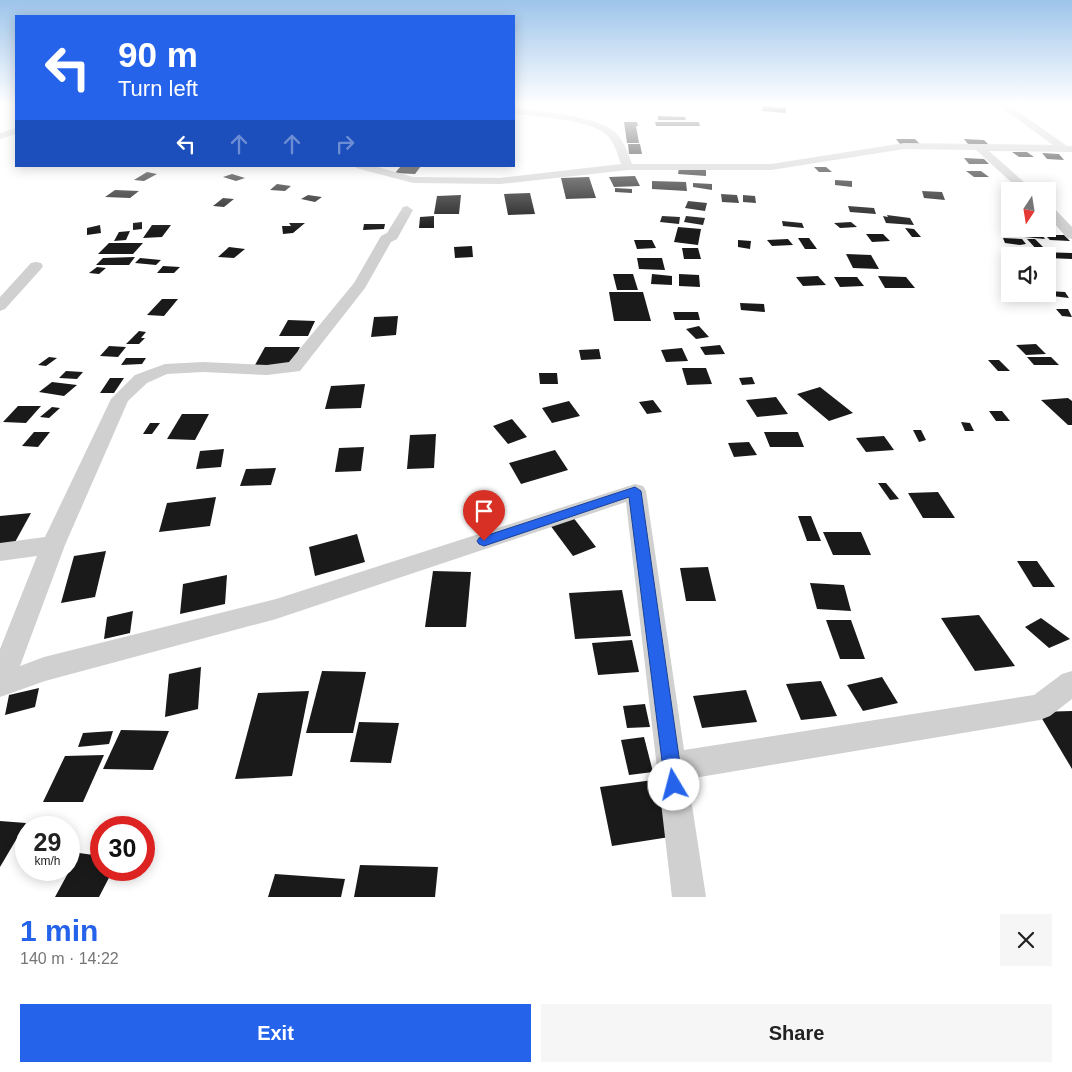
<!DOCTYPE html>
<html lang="en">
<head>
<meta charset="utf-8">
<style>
  body { margin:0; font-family:Arial,sans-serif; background:#f6f6f6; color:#222; height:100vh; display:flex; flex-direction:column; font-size:19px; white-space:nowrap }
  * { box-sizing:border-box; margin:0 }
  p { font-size:16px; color:#767676 }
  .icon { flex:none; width:28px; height:28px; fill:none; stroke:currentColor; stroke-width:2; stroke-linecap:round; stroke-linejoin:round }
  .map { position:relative; height:897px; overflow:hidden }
  .sheet { display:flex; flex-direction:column; background:#fff; flex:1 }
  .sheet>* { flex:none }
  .hud { position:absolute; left:15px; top:15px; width:500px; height:152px; border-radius:0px; box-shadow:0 2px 12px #0003; background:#2563eb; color:#fff; overflow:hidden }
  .needle { width:32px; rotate:192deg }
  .controls { position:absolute; left:1001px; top:182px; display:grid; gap:10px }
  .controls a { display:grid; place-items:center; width:55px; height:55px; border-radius:0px; background:#fff; box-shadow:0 2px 12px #0003; font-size:25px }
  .speed { position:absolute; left:15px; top:816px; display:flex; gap:10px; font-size:25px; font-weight:700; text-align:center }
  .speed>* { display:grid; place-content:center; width:65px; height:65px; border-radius:50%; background:#fff; box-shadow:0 2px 12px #0003; line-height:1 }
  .speed small { font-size:12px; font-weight:400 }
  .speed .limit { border:8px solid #d22; background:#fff; color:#111 }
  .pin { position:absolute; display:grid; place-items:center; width:42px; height:42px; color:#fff; margin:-51px -21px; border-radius:50% 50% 50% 0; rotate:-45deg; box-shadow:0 0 5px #0007 }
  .pin .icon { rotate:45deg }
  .me { position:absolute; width:55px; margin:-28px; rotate:352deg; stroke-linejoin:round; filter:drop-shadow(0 0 4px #0008) }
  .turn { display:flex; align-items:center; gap:18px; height:105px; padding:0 20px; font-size:22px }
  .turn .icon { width:65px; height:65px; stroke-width:2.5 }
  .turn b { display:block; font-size:35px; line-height:42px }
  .lanes { display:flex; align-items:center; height:48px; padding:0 20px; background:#0003; justify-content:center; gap:25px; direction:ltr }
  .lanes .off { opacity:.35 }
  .round { display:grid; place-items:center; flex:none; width:52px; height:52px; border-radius:0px; background:#f6f6f6 }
  .summary { display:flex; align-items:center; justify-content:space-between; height:85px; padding:0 20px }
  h1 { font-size:30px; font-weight:700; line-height:38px; color:#2563eb }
  .cta { display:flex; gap:10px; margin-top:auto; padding:10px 20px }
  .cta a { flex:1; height:58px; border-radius:0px; background:#2563eb; color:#fff; font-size:20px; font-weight:700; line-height:58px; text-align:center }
  .cta a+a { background:#f6f6f6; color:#222 }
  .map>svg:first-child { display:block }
  .building { fill:#1a1a1a }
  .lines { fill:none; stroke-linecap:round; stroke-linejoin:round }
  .street { fill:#d0d0d0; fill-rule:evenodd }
  .route { fill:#2563eb; stroke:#184099 }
</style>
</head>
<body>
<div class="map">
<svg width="1072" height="897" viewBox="0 0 1072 897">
  <rect width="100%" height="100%" fill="#fff"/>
  <g class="building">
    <polygon points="763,106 786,108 786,113 762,111"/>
    <polygon points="658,116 685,117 686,120 658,120"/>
    <polygon points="624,122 637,122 638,126 636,126 639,143 627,143"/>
    <polygon points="655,122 699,122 700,126 656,126"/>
    <polygon points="896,139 915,139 920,144 900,144"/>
    <polygon points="964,139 984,140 989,145 968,144"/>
    <polygon points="628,144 640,144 642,154 629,154"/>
    <polygon points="1012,152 1027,152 1034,157 1019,157"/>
    <polygon points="1042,153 1059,154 1064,160 1047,159"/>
    <polygon points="964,158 984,159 989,164 969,164"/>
    <polygon points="401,166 421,166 415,174 395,173"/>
    <polygon points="814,167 826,167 832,172 819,172"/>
    <polygon points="679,168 706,170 706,176 678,174"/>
    <polygon points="966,171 981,171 989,177 974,177"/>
    <polygon points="147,172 157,174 144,181 134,180"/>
    <polygon points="232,174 245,178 236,181 223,177"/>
    <polygon points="635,176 640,186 614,187 609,177"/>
    <polygon points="589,177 596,198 566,199 561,178"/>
    <polygon points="835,180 852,181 852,187 835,185"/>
    <polygon points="652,181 686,182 687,191 652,189"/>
    <polygon points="693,183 712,184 712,190 693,187"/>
    <polygon points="277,184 291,186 285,191 270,190"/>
    <polygon points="615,188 632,189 632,193 615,192"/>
    <polygon points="115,190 139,191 130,198 105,197"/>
    <polygon points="922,191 942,192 945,200 924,198"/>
    <polygon points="530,193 535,214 508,215 504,194"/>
    <polygon points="721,194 737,195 739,203 722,202"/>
    <polygon points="308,195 322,197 315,202 301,199"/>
    <polygon points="461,195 459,214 434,214 437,196"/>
    <polygon points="743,195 755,196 756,203 743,202"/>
    <polygon points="223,198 234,199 224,207 213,206"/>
    <polygon points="688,201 707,203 705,211 685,208"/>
    <polygon points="848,206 874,208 876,214 850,212"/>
    <polygon points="887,215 910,218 914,225 886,223 883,216 888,217"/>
    <polygon points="434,216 434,228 419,228 420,217"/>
    <polygon points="662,216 680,217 679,224 660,222"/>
    <polygon points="686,216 705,218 703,225 684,222"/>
    <polygon points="782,221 802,223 804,228 783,226"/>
    <polygon points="142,222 142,229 133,230 133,223"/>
    <polygon points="851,222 857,227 840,228 834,223"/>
    <polygon points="289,223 305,223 293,233 283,234 282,226 291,226"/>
    <polygon points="364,224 385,224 384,229 363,230"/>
    <polygon points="100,225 101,233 87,235 87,228"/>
    <polygon points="152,225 171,225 162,237 143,238"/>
    <polygon points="678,227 701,229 698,245 674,242"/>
    <polygon points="905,228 914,229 921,237 912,237"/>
    <polygon points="130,231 126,240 114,241 119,232"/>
    <polygon points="866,234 883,234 890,241 872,242"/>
    <polygon points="1020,234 1042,235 1045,239 1024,237"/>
    <polygon points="1045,235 1064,235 1070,241 1050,240"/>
    <polygon points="798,238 809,238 817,249 805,249"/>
    <polygon points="1003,238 1022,239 1026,244 1020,245 1005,243"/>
    <polygon points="788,239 793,245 772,246 767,240"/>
    <polygon points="1027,239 1035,239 1047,251 1038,251"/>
    <polygon points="634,240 652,240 656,248 637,249"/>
    <polygon points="738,240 751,241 750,249 738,247"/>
    <polygon points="109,243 143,243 133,254 98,254"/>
    <polygon points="472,246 473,257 455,258 454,247"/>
    <polygon points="229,247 245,249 234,258 218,257"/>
    <polygon points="682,248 698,248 701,259 684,259"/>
    <polygon points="1039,252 1072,253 1072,259 1048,258 1048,256 1043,256"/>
    <polygon points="846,254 871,255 879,269 853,268"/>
    <polygon points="135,257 129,265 96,265 103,258"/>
    <polygon points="140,258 161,260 156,265 135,263"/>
    <polygon points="637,258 662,258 665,270 639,269"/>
    <polygon points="163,266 180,267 174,273 157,273"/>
    <polygon points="97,267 106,268 99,274 89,273"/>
    <polygon points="613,274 633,274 638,290 617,290"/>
    <polygon points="652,274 672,276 672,285 651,284"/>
    <polygon points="679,274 699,275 700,287 679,286"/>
    <polygon points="818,276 826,285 803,286 796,277"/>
    <polygon points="878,276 906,277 915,288 885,288"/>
    <polygon points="834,277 857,277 864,286 840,287"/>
    <polygon points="1049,291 1065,292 1069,298 1052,296"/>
    <polygon points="609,292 643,292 651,321 614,321"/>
    <polygon points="162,299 178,299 164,316 147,315"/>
    <polygon points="740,303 764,304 765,312 741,310"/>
    <polygon points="1056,309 1068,309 1072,317 1062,316"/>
    <polygon points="673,312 698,312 700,320 675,320"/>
    <polygon points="398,316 396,335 371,337 374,317"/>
    <polygon points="288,320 315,321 308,336 279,336"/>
    <polygon points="699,326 709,337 696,339 686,329"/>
    <polygon points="139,331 146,332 141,338 145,338 139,344 126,344"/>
    <polygon points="1036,344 1046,354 1026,355 1016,345"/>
    <polygon points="720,345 725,354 705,355 700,347"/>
    <polygon points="109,346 126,347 118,357 100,356"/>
    <polygon points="265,347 300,347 291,366 255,365"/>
    <polygon points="682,348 688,361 666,362 661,350"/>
    <polygon points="599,349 601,359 581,360 579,350"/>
    <polygon points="49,357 57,358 46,366 38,365"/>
    <polygon points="1027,357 1051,357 1059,365 1034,365"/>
    <polygon points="126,358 146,358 142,364 121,365"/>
    <polygon points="988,360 999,360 1010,371 998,371"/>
    <polygon points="682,368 706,368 712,384 687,385"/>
    <polygon points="66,371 83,372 77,379 59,378"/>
    <polygon points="539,373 557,373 558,384 540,384"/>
    <polygon points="752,377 755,384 742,385 739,378"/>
    <polygon points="110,378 124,378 114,393 100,393"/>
    <polygon points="52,382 77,385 64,396 39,392"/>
    <polygon points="365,384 361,408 325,409 331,386"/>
    <polygon points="820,387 853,413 829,421 797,394"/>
    <polygon points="776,397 788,414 757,417 746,400"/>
    <polygon points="1068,398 1072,401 1072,425 1068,425 1041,400"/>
    <polygon points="653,400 662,412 647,414 639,402"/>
    <polygon points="569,401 580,416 552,423 542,408"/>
    <polygon points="18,406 41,406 26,423 3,422"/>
    <polygon points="52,407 60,408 49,418 40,417"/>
    <polygon points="989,411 1002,411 1010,421 996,421"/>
    <polygon points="182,414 209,414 195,440 167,439"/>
    <polygon points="512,419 527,437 508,444 493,426"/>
    <polygon points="961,422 970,423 974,431 965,431"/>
    <polygon points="150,423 160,423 152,434 143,434"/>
    <polygon points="913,430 921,430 926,440 919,442"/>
    <polygon points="34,432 50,432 38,447 22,446"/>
    <polygon points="764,432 798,432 804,447 770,447"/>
    <polygon points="436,434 434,468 407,469 410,435"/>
    <polygon points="884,436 894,450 866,452 856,438"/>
    <polygon points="749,442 757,455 734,457 728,443"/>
    <polygon points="364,447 361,471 335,472 339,448"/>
    <polygon points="224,449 221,467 196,469 200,451"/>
    <polygon points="555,450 568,470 521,484 509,463"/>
    <polygon points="276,468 271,485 240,486 246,469"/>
    <polygon points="878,483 886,483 899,499 890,500"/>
    <polygon points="938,492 955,518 923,518 908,493"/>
    <polygon points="216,497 210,526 159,532 167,503"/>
    <polygon points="569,512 596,547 573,556 547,521"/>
    <polygon points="31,513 14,544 0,545 0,516"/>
    <polygon points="798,516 811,516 821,541 807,541"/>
    <polygon points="823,532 861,532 871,555 833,555"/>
    <polygon points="357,534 365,562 315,576 309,547"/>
    <polygon points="106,551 95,597 61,603 74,556"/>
    <polygon points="1017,561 1037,561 1055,587 1033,587"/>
    <polygon points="708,567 716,601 686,601 680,568"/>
    <polygon points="433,571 471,572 466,627 425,627"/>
    <polygon points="227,575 225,604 180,614 183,584"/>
    <polygon points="810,583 844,585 851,611 817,609"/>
    <polygon points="622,590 631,636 575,639 569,593"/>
    <polygon points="133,611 130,633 104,639 107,617"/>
    <polygon points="979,615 1015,666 975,671 941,618"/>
    <polygon points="1041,618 1070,639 1049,648 1025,627"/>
    <polygon points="826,620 851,620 865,659 840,659"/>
    <polygon points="632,640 639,672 598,675 592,643"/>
    <polygon points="201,667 198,709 165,717 169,674"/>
    <polygon points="322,671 366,672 353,733 306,733"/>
    <polygon points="882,677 898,703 863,711 847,685"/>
    <polygon points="821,681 837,716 801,720 786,684"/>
    <polygon points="39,688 35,707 5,715 9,695"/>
    <polygon points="746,690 757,722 702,728 693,696"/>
    <polygon points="309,691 292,776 235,779 258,693"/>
    <polygon points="645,704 650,727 627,728 623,706"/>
    <polygon points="1072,711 1072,769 1038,712"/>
    <polygon points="359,722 399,723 391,763 350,762"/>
    <polygon points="121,730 169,731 153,770 103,769"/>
    <polygon points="113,731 109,744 78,747 83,733"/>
    <polygon points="644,737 653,772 629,775 621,740"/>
    <polygon points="104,755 83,802 43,802 65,756"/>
    <polygon points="661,779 676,836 612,846 600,787"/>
    <polygon points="0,821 26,823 0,867"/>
    <polygon points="79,853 101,856 101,870 113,870 99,897 55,897"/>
    <polygon points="360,865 438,867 435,897 354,897"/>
    <polygon points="275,874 345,879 341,897 268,897"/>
  </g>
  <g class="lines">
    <g class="street">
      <path d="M998,105H1009L1067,146H1072V152L989,151L1034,191H1021L976,150L904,149L771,170H628L500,184L413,183L356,168L355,166H374L413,177L500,178L621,164C618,155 615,144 608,136C591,119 538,117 514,114V108C538,111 599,116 616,133C624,141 628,153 632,164H771L904,143L1053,145Z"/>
      <polygon points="16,128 16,134 0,139 0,133"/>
      <polygon points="1048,205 1052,206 1072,227 1072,239 1067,238 1048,216"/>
      <polygon points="407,206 413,210 397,239 391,242 365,288 300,371 267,375 203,372 167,374 147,383 128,401 65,545 20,666 44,657 276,599 635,484 643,486 646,491 684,750 1034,695 1062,674 1072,671 1072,699 1050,716 1040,720 688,779 706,897 672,897 626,502 276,619 45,681 0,697 0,649 37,556 0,561 0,543 45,537 111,399 135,375 165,364 203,362 267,365 289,362 354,283 381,236 387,233 403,207"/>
      <polygon points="36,262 41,263 43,266 41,269 5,309 0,311 0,297 31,263"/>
    </g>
  </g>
  <linearGradient id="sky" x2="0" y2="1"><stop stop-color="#9dc4eb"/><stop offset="0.45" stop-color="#fff"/><stop offset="1" stop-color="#fff" stop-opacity="0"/></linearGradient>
  <rect width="1072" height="231" fill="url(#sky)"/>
  <polygon class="route" points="635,487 641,491 683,785 680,792 674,794 668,792 665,785 629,497 484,546 479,544 477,541 479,538"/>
</svg>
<div class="controls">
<a><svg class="needle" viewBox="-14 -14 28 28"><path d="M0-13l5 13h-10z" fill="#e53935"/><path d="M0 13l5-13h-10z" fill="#767676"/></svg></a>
<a><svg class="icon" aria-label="sound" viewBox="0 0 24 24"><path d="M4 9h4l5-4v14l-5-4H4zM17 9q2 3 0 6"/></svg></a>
</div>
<div class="speed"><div>29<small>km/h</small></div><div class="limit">30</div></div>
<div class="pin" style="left:484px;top:541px;background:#d93025"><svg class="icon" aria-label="arrive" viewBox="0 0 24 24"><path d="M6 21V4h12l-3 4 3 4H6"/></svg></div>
<svg class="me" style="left:674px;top:785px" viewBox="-20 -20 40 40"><circle r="19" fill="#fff"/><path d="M0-13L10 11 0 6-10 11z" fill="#2563eb"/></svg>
<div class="hud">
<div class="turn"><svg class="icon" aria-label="left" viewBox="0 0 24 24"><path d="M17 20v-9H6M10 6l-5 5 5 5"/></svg><div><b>90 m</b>Turn left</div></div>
<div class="lanes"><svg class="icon" aria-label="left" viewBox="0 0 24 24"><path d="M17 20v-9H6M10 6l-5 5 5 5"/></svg><svg class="icon off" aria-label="ahead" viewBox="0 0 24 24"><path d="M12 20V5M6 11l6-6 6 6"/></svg><svg class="icon off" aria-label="ahead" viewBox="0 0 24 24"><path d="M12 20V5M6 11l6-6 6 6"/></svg><svg class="icon off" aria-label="right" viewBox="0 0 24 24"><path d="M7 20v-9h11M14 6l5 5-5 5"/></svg></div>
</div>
</div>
<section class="sheet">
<div class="summary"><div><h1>1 min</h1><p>140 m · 14:22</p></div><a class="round"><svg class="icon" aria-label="close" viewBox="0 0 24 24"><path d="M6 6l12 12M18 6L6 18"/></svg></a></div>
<div class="cta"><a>Exit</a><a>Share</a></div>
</section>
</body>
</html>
